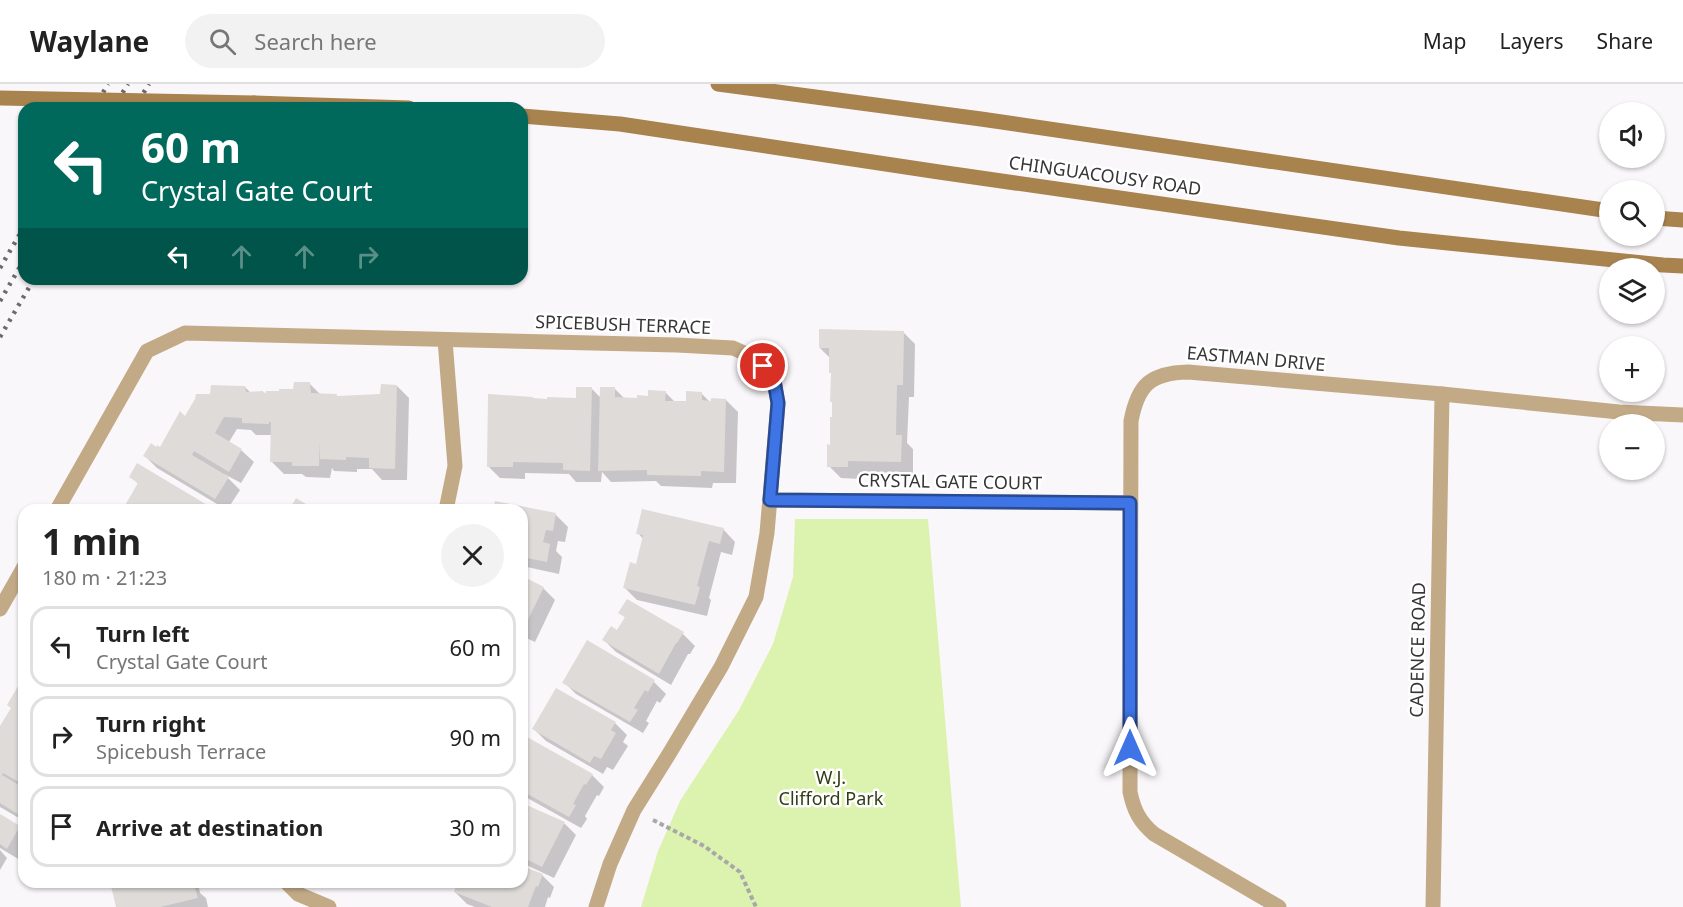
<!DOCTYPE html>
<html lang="en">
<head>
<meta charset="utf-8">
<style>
  body { margin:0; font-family:"Noto Sans",sans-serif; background:#f2f2f2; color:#222; height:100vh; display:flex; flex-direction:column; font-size:22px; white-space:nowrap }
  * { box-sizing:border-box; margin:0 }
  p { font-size:20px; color:#767676 }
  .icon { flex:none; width:33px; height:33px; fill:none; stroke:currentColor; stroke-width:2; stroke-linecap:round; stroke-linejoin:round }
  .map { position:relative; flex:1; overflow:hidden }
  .drawer { position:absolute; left:18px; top:420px; width:510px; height:384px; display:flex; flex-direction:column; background:#fff; border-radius:18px; box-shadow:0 2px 4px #0004 }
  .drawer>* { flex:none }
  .guide { position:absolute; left:18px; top:18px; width:510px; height:183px; border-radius:18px; box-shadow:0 2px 4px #0004; background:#00695c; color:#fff; overflow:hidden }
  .fabs { position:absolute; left:1599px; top:18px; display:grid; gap:12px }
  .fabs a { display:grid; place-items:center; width:66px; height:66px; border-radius:50%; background:#fff; box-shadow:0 2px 4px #0004; font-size:30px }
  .pin { position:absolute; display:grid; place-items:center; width:51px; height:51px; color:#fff; margin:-26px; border:3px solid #fff; border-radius:50%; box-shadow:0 2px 6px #0007 }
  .me { position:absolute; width:66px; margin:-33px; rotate:0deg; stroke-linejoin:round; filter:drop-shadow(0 0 4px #0008) }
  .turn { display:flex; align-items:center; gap:21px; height:126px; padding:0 24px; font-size:27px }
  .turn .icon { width:78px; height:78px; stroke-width:2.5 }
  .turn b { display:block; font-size:42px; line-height:51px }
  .lanes { display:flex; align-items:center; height:57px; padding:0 24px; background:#0003; justify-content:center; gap:30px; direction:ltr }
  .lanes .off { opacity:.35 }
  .round { display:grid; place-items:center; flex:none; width:63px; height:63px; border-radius:32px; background:#f2f2f2 }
  .headline { display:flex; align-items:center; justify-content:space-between; height:102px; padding:0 24px }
  h1 { font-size:36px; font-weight:700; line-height:45px }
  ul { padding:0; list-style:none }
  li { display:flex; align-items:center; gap:18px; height:81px; margin:0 12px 9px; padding:0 12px; border:3px solid #e0e0e0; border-radius:18px }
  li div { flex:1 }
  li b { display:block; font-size:22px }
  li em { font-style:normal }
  header { display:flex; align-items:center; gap:36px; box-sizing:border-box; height:84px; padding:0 30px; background:#fff; border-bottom:2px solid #e0e0e0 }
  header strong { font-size:28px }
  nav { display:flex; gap:33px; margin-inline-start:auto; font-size:21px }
  .search { width:420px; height:54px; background:#f2f2f2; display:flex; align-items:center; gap:15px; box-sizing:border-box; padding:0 21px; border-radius:33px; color:#767676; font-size:22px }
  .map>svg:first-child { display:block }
  .green { fill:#dbf3ae }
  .shadow { fill:#0003 }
  .building { fill:#dedbd8 }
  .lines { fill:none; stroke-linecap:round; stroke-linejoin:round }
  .path { stroke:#a9a7a9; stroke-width:4; stroke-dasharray:4.5 3; stroke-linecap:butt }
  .minor { stroke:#c3aa87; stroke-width:15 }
  .secondary { stroke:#a8834e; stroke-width:15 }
  .rail { stroke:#6c6a6c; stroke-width:4.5; stroke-dasharray:3 6; stroke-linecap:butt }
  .secondary-bridge { stroke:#a8834e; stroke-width:15 }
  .route-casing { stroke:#284b95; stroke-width:15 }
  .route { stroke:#3e74e5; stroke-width:10 }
  .labels { text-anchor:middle; stroke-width:5; stroke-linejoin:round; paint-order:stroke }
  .street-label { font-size:18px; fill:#373637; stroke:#fff }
  .park-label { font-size:18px; fill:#313d16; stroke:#fff }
</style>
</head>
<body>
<header>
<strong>Waylane</strong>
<div class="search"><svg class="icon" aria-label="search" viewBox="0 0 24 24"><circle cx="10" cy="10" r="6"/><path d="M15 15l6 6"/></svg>Search here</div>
<nav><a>Map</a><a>Layers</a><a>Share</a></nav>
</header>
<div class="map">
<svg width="1683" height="823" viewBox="0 0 1683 823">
  <rect width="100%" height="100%" fill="#faf7fb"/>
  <polygon class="green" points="795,435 928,435 961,823 641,823 658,767 680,717 739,626 773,560 793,493"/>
  <g class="shadow">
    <polygon points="903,248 915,260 914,313 909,313 907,359 913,365 913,389 860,388 860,395 841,394 829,382 833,334 833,291 830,288 830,274 820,264"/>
    <polygon points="310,300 321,311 338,313 381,312 397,302 409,314 407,396 382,396 372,385 357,385 357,388 334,387 332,384 330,394 306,393 302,390 284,390 272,378 272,351 256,351 251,346 237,345 229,358 241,366 254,378 241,399 224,390 240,406 227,426 157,384 145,372 161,365 186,335 211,311 245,303 251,309 263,310 295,307"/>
    <polygon points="591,304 601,314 615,305 625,315 650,313 665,308 676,319 687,319 701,309 710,318 726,316 738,328 736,399 713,399 712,404 661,402 656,397 611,398 602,388 601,398 576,398 569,390 525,389 525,395 500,394 488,382 534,316 577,315"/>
    <polygon points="131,392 208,423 211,426 128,426 139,401"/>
    <polygon points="496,419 556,431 568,443 565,458 558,457 556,467 562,473 559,490 522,482 522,426 494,426"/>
    <polygon points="723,445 735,458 732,471 721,468 709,514 711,516 707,532 637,516 625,504 637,481 643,455 638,449"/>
    <polygon points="522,494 543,504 555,516 535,558 522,552"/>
    <polygon points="620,529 683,550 695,562 690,570 688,570 671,601 616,568 604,556 618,548 626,534"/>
    <polygon points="588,558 654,598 666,610 660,619 657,617 646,637 649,639 643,649 576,610 564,598"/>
    <polygon points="522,566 528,572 522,582"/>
    <polygon points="24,595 24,737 0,723 0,645 12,624"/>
    <polygon points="615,639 627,651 623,658 628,662 613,686 607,683 603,690 546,657 534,645"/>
    <polygon points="522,666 592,691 604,703 599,712 597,711 585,732 587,735 581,744 522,711"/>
    <polygon points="522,720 564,739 576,751 554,794 522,779"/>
    <polygon points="0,732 19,743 24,748 24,768 20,776 0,764"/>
    <polygon points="0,766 7,774 0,786"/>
    <polygon points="522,783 542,791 554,803 550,814 548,813 545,823 475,823 467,820 455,808 459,798 522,798"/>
    <polygon points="112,798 198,798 200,809 206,814 208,823 118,823"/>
  </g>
  <g class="building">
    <polygon points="819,245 904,247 903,301 897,301 896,351 902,351 901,378 848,377 848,383 827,383 827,360 830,361 830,333 832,333 832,318 830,318 831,289 829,289 829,264 819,264"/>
    <polygon points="294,298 310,298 311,309 337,310 337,312 380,310 381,300 397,301 395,385 369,384 369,374 346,373 346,376 320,375 320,356 319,382 292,382 292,378 270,378 271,338 269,338 269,340 242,339 242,334 224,333 215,349 242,365 229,388 194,367 192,371 229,393 215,415 143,372 151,359 156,363 157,361 160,363 180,327 185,332 195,315 196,310 210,310 211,301 245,302 246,308 263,307 263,308 266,309 266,307 279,307 279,305 293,305"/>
    <polygon points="576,303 592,303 590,387 563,386 563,379 513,378 513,383 487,383 488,310 533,313 533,314 547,315 547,313 576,314"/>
    <polygon points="600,303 615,303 615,313 637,314 637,311 648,312 648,306 666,307 665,317 686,317 686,307 702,308 702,316 711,317 711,314 726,315 724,388 701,387 701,392 647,391 647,386 598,387"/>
    <polygon points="137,379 209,422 206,426 165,426 159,422 158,424 162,426 126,426 127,425 124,423 138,399 129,393"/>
    <polygon points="296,414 316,426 289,426"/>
    <polygon points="495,417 556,429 553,447 546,446 543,458 550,460 547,478 522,473 522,426 493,426"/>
    <polygon points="642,425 724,444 720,460 709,457 697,502 700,503 695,521 623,504 630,478 636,480 643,451 636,450"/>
    <polygon points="522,492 544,503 522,548"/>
    <polygon points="627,515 684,548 677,559 676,559 659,590 602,556 611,542 617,546 625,533 618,529"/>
    <polygon points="587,556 655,596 648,608 645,606 634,624 638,626 630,638 562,599"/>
    <polygon points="24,592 24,701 3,689 2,691 24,704 24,734 0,719 0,642 11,624 7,621"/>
    <polygon points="556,604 616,638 611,646 616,649 601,675 594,672 590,679 532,645"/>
    <polygon points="527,653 593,690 586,701 584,700 573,720 576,721 569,733 522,707 522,663"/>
    <polygon points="522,719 565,738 542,783 522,773"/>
    <polygon points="0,730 20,742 7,765 0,760"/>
    <polygon points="522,782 543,790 538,803 536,802 528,823 492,823 454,808 457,798 522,798"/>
    <polygon points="110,798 189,798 190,802 194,801 198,814 160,823 116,823"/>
  </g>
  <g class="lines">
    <polyline class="path" points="653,736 704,762 740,788 756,823"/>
    <g class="minor">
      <polyline points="445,256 455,382 446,426"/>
      <polyline points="770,416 1130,419"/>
      <polyline points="57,426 147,267 185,249 677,261 733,264 753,273 773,291 778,319 767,449 756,513 721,583 669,670 634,726 610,780 596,823"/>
      <polyline points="0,525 24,483"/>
      <polyline points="286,798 298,810 329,823"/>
      <path d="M1279,823L1154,750C1140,738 1134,727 1130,708L1131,337C1138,300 1151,289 1188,288L1442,310L1619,328L1683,331"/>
      <polyline points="1433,823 1442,310"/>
    </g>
    <g class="secondary">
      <polyline points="718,0 981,35 1610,127"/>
      <polyline points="254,19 409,24"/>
      <polyline points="522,32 620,40 939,88 1399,154 1663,181 1683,182"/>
      <polyline points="1654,134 1683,136"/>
    </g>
    <g class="rail">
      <polyline points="94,24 108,0"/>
      <polyline points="113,24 128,0"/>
      <polyline points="134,24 149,0"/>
      <polyline points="0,184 24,143"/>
      <polyline points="0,217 24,176"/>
      <polyline points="0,253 34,195"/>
    </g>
    <polyline class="secondary-bridge" points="0,14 254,19"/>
  </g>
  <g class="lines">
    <defs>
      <polyline id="route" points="763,282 773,291 778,319 770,416 1130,419 1130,664"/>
    </defs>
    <use href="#route" class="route-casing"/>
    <use href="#route" class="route"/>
  </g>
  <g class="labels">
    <g class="street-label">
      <text transform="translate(1105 92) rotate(8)" y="6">CHINGUACOUSY ROAD</text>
      <text transform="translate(623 241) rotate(2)" y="6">SPICEBUSH TERRACE</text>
      <text transform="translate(1256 275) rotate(5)" y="6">EASTMAN DRIVE</text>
      <text transform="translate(950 398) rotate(1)" y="6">CRYSTAL GATE COURT</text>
      <text transform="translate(1418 566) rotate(-89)" y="6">CADENCE ROAD</text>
    </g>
    <g class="park-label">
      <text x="831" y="700">W.J.<tspan x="831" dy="21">Clifford Park</tspan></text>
    </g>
  </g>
</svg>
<div class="fabs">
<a><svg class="icon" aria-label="sound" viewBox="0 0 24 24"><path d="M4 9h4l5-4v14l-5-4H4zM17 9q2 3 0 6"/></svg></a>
<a><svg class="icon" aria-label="search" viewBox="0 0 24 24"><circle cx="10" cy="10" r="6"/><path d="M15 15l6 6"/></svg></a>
<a><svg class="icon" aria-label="layers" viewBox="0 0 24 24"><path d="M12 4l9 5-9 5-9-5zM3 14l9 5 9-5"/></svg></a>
<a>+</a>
<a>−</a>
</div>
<div class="pin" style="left:763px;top:282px;background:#d93025"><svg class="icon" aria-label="arrive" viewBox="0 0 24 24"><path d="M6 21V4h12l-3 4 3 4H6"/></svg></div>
<svg class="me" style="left:1130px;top:664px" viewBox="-20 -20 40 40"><path d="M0-17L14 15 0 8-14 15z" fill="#3e74e5" stroke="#fff" stroke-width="4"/></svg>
<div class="guide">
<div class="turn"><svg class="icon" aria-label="left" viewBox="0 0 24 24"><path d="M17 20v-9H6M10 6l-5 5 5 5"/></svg><div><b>60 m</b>Crystal Gate Court</div></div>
<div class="lanes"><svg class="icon" aria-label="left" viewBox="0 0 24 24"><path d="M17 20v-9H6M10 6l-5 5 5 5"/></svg><svg class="icon off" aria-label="ahead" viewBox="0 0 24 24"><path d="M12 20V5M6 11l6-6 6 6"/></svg><svg class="icon off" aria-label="ahead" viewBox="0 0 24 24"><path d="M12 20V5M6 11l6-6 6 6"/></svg><svg class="icon off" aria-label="right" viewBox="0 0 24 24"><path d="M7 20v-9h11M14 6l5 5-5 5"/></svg></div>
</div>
<section class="drawer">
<div class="headline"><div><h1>1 min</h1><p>180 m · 21:23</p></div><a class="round"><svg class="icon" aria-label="close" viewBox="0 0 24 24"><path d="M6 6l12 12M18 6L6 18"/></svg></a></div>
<ul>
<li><svg class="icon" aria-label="left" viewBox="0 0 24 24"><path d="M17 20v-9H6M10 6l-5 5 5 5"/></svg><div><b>Turn left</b><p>Crystal Gate Court</p></div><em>60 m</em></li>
<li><svg class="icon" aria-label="right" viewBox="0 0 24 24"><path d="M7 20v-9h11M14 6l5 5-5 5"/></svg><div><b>Turn right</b><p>Spicebush Terrace</p></div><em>90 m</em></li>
<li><svg class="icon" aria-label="arrive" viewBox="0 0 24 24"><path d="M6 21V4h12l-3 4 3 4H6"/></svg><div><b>Arrive at destination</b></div><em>30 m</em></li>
</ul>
</section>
</div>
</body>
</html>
